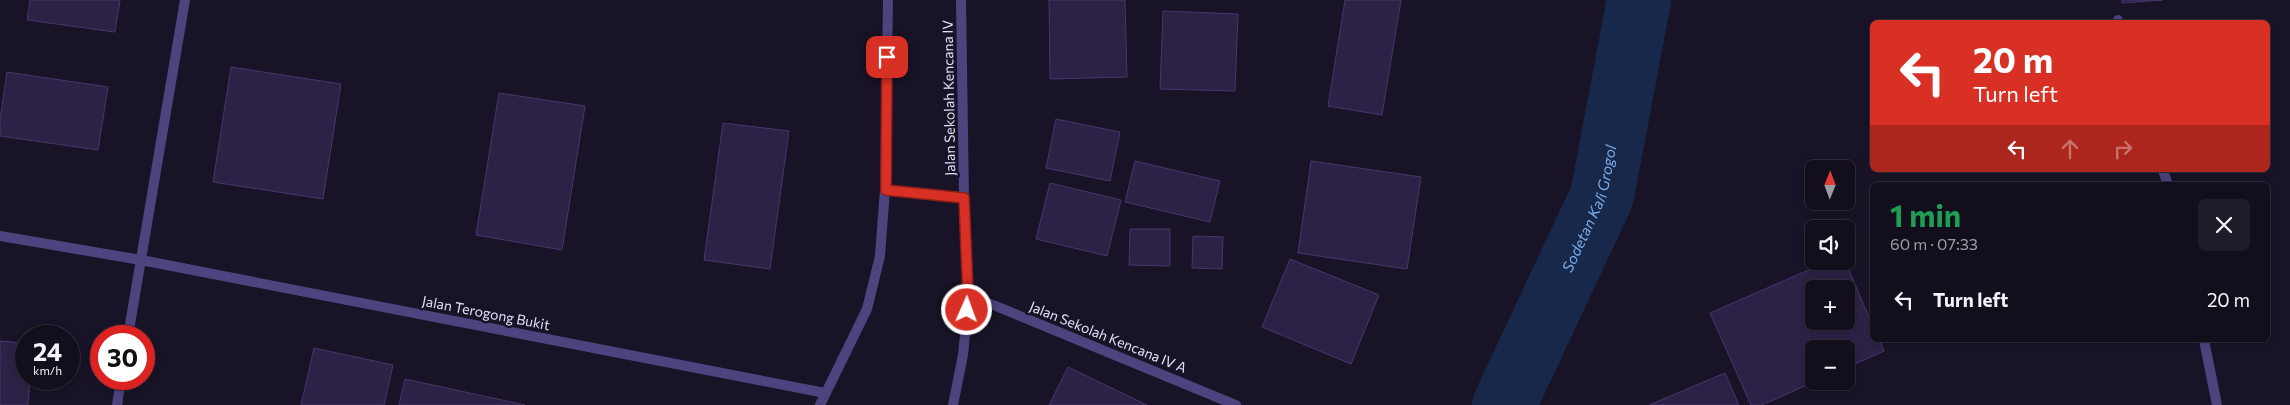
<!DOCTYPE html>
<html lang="en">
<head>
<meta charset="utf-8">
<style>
  body { margin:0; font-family:Commissioner,sans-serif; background:#1f1c29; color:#f1f3f6; height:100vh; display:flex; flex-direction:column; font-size:19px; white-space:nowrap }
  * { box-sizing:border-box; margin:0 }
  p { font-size:16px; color:#9c9ca3 }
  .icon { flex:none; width:28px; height:28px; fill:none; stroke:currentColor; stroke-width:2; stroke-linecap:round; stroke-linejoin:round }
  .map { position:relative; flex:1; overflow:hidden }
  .sheet { position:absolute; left:1870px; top:182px; width:400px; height:160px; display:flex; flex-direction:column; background:#120e1c; border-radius:8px; box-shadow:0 2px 8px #0003,0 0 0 1px #312e3b }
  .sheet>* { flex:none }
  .hud { position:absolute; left:1870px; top:20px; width:400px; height:152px; border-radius:8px; box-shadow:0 2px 8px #0003,0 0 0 1px #312e3b; background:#d93025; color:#fff; overflow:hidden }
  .needle { width:32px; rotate:1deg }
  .fabs { position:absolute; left:1805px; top:160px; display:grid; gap:10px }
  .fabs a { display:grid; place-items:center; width:50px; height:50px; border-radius:8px; background:#120e1c; box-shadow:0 2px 8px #0003,0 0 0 1px #312e3b; font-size:25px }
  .speed { position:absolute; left:15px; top:325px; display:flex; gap:10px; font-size:25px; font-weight:700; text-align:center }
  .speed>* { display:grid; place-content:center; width:65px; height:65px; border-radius:50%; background:#120e1c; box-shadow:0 2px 8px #0003,0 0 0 1px #312e3b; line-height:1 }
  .speed small { font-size:12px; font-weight:400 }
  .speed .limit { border:8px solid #d22; background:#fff; color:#111 }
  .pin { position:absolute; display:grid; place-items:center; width:42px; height:42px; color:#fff; margin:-21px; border-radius:10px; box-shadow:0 2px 8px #0006 }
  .me { position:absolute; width:55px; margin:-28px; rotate:2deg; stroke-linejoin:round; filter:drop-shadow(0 0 4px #0008) }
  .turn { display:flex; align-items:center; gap:18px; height:105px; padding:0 20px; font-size:22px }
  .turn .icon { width:65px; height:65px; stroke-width:2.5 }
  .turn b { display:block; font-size:35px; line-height:42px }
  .lanes { display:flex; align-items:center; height:48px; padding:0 20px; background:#0003; justify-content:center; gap:25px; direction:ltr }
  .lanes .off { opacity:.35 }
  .round { display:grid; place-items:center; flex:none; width:52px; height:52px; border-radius:8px; background:#1f1c29 }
  .head { display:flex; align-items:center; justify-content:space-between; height:85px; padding:0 20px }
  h1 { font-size:30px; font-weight:700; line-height:38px; color:#1e9e55 }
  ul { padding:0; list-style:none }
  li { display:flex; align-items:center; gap:15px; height:65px; padding:0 20px }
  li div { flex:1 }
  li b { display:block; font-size:19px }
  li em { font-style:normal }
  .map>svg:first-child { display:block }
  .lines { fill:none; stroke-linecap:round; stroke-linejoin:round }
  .river { stroke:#18284a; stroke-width:64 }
  .building { fill:#2c2245; stroke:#46376d; fill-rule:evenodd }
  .lane { stroke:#4c447f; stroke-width:10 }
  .street { stroke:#4c447f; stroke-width:10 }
  .route-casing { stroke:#8d1f18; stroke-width:12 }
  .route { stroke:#d93025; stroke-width:9 }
  .labels { text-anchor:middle; stroke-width:5; stroke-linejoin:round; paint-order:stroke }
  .street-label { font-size:14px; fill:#e3ddfa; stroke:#181326 }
  .water-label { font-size:15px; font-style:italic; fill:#79aded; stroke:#181326 }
</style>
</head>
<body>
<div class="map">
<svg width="2290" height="405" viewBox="0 0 2290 405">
  <rect width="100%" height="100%" fill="#181326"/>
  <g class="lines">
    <path class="river" id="s1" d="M1504,405L1602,196L1639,0"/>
  </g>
  <g class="building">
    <polygon points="30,0 120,0 115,32 27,20"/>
    <polygon points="1049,0 1125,0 1127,77 1050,79"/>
    <polygon points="1345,0 1401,0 1382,115 1328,106"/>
    <polygon points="2122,0 2163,0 2122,3"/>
    <polygon points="1163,11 1238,14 1235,91 1160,89"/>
    <polygon points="231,67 341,84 323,199 213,182"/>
    <polygon points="7,72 108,87 98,150 0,136 0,120"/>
    <polygon points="499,93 585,106 562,250 476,235"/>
    <polygon points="1056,119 1120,132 1110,181 1046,168"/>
    <polygon points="723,123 789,131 770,269 704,260"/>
    <polygon points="1135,161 1220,181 1210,222 1125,202"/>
    <polygon points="1311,161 1421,177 1407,269 1298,253"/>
    <polygon points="1050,183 1121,200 1107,256 1036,239"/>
    <polygon points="1130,229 1170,229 1170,266 1129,265"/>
    <polygon points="1193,236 1223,237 1222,269 1192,268"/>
    <polygon points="1290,259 1379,295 1351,364 1262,327"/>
    <path d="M1829,261H1845L1872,324V340H1880L1884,351L1846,368V349H1814V381H1816L1762,405H1751L1710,313ZM1814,289H1846V321H1814Z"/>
    <polygon points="0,341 26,343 26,379 30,379 28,405 0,405"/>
    <polygon points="314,348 393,365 384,405 301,405"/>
    <polygon points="1068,367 1147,405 1049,405"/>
    <polygon points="1725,373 1739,405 1649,405"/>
    <polygon points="405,379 525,405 399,405"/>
  </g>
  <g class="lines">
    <g class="lane">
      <polyline points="2118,20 2119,22"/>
      <polyline points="2163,170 2168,185"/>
      <polyline points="2204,340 2217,405"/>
    </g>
    <g class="street">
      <polyline points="885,190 964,198"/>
      <polyline points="0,236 141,260 825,393"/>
      <polyline points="969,295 1236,405"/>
      <polyline points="128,336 185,0"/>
      <polyline points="117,405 121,379"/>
      <polyline points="820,405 867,309 880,256 885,190 888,0"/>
      <polyline points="953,405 963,355 969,295 964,198 961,0"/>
    </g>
  </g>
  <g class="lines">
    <defs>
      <polyline id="route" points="887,57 886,190 964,198 968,295 967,310"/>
    </defs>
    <use href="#route" class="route-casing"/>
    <use href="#route" class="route"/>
  </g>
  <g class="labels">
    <g class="street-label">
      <text transform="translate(949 98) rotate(-91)" y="5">Jalan Sekolah Kencana IV</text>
      <text transform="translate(486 313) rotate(11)" y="5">Jalan Terogong Bukit</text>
      <text transform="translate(1108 337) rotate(22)" y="5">Jalan Sekolah Kencana IV A</text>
    </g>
    <g class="water-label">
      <text dy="5" stroke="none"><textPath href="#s1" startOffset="215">Sodetan Kali Grogol</textPath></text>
    </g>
  </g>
</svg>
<div class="fabs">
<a><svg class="needle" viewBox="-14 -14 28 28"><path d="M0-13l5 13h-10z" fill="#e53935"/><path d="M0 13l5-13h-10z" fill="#9c9ca3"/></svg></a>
<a><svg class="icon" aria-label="sound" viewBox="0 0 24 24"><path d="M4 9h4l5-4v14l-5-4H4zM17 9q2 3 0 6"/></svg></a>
<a>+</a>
<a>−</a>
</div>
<div class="speed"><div>24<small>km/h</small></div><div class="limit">30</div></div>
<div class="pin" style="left:887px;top:57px;background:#d93025"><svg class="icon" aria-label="arrive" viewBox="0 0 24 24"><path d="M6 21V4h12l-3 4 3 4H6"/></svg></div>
<svg class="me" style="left:967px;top:310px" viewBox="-20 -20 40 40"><circle r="17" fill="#d93025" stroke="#fff" stroke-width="3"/><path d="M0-11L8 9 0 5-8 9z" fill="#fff"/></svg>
<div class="hud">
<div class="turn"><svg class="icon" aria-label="left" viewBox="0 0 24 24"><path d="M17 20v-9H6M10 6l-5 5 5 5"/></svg><div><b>20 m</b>Turn left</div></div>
<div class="lanes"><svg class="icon" aria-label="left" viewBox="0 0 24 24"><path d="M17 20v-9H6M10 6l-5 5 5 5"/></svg><svg class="icon off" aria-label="ahead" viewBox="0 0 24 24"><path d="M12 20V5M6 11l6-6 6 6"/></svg><svg class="icon off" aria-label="right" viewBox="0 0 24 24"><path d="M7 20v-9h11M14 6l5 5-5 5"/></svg></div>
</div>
<section class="sheet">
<div class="head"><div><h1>1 min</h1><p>60 m · 07:33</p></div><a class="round"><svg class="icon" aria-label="close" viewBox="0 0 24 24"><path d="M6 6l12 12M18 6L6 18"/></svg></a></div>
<ul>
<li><svg class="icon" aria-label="left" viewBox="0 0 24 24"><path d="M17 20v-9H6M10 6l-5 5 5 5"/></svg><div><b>Turn left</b></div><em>20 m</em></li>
</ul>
</section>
</div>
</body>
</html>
